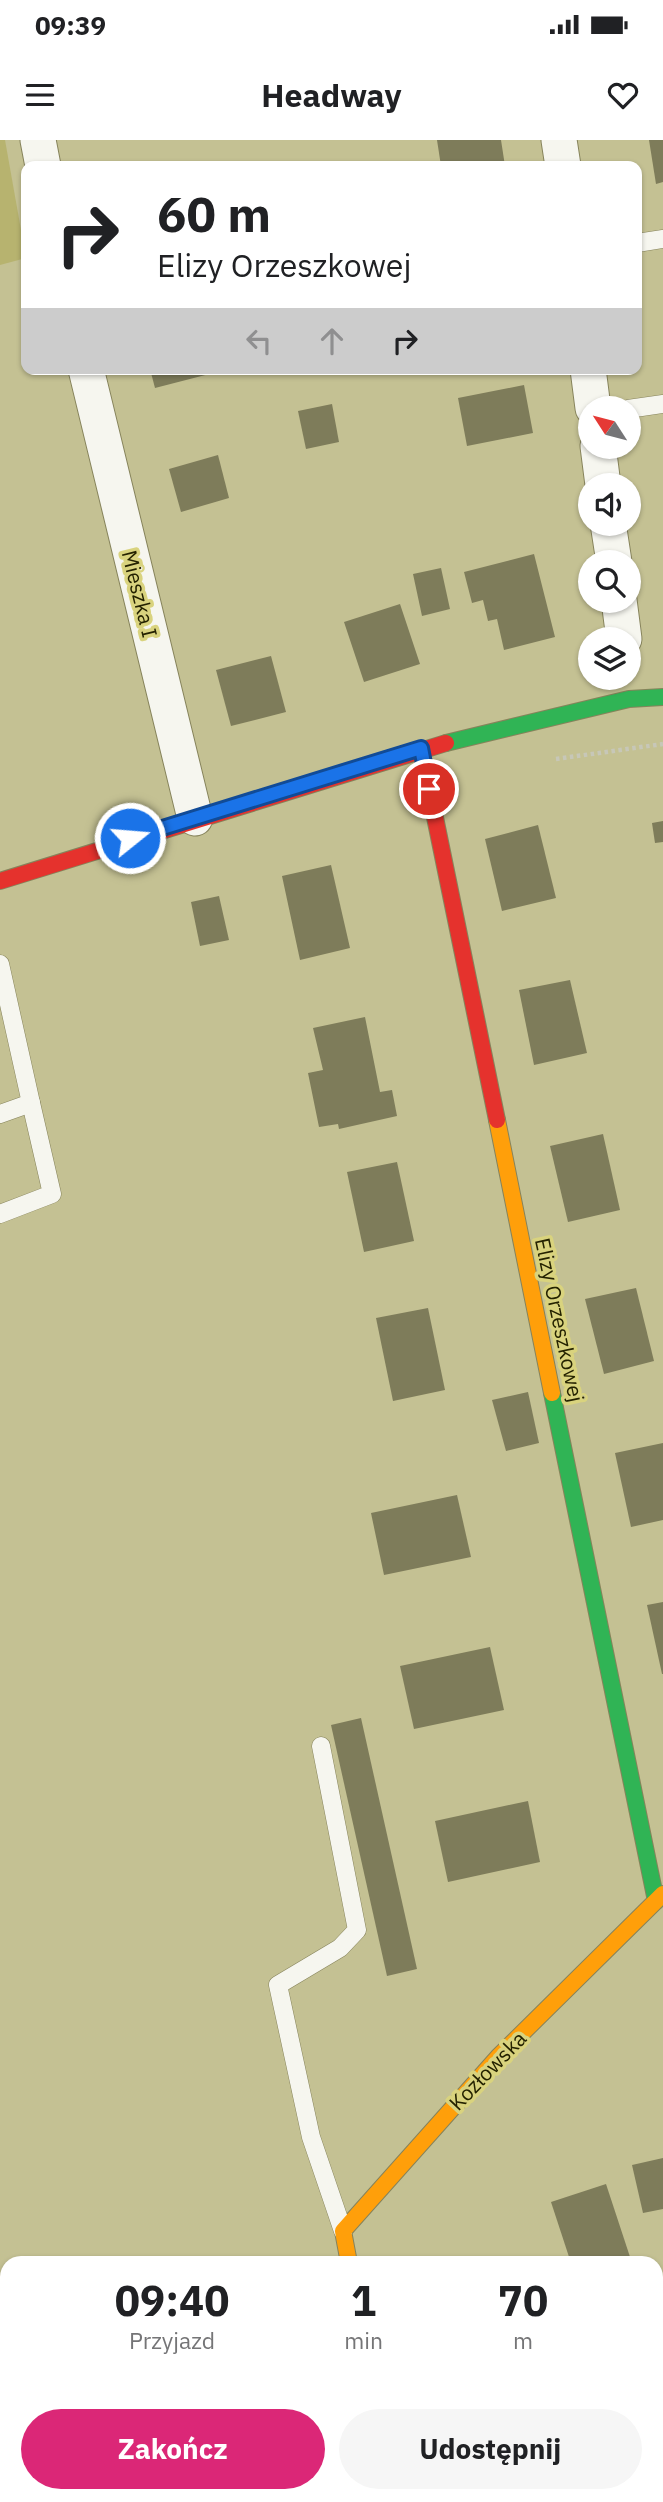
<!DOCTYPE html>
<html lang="pl">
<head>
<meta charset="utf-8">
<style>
  body { margin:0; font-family:"IBM Plex Sans",sans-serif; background:#f6f6f6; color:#202124; height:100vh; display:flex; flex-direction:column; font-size:26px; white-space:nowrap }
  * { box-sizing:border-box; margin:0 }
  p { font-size:23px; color:#757577 }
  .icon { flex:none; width:38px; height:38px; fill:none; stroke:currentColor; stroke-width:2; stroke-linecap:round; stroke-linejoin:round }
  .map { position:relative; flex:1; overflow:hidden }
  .side { position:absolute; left:0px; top:2116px; width:663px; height:247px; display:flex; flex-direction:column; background:#fff; border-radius:21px 21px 0 0; box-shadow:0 2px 5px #0004 }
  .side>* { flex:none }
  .hud { position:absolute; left:21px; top:21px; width:621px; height:214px; border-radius:14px; box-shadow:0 2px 5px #0004; background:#fff; color:#202124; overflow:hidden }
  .needle { width:46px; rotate:306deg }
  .tools { position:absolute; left:578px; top:256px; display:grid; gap:14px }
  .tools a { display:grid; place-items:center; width:63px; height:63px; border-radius:50%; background:#fff; box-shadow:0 2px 5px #0004; font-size:35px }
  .pin { position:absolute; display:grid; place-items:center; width:60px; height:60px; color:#fff; margin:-30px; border:4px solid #fff; border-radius:50%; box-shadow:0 2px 7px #0007 }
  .me { position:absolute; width:77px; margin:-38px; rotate:73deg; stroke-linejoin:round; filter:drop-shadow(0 0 5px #0008) }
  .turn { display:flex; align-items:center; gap:24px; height:147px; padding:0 21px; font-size:32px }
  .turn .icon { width:91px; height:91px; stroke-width:2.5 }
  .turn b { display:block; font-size:49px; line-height:60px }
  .lanes { display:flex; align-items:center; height:66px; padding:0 21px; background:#0003; justify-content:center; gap:35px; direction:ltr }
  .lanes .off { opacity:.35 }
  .eta { display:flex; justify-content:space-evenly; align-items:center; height:119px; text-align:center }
  .eta b { font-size:42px; font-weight:700; line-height:49px }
  .button { display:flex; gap:14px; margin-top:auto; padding:14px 21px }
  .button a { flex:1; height:80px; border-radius:42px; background:#db2777; color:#fff; font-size:28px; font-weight:700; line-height:80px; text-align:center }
  .button a+a { background:#f6f6f6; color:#202124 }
  .status { display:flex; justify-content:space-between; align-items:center; height:49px; padding:0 35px; background:#fff; direction:ltr }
  .status svg { height:19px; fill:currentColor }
  header { display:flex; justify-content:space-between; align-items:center; height:91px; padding:0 21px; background:#fff; font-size:32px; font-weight:700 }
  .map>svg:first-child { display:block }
  .green { fill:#b7b36f }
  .building { fill:#7e7c5a }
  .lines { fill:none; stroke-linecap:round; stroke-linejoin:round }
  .lane-casing { stroke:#86835b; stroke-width:19 }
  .street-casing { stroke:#86835b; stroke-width:37 }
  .fast-casing { stroke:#86835b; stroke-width:18 }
  .slow-casing { stroke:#86835b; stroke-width:18 }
  .jam-casing { stroke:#86835b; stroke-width:18 }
  .path { stroke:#c7c7b8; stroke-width:4.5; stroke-dasharray:3.5 3.5; stroke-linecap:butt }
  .lane { stroke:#f6f6ef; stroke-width:18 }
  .street { stroke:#f6f6ef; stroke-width:35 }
  .fast { stroke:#30b455; stroke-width:16 }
  .slow { stroke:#ff9f0a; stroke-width:16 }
  .jam { stroke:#e5322d; stroke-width:16 }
  .route-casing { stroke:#114b97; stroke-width:18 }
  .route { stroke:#1a73e8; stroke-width:12 }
  .labels { text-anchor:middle; stroke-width:7; stroke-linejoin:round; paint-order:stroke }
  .street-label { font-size:21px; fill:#242200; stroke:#d9d37e }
</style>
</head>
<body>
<div class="status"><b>09:39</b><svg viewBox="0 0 49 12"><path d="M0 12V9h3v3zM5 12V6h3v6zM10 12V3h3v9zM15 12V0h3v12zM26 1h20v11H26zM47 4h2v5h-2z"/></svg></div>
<header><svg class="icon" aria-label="menu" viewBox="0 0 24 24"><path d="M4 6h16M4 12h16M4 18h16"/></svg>Headway<svg class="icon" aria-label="heart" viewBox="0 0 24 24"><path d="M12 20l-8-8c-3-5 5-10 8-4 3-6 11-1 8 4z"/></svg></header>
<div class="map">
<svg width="663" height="2362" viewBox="0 0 663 2362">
  <rect width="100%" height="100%" fill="#c4c193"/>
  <polygon class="green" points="0,0 5,0 26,118 0,125"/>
  <g class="building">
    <polygon points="437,0 501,0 505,26 441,26"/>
    <polygon points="649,0 663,0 663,42 656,44"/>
    <polygon points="150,229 217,229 217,232 155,248"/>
    <polygon points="524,245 533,293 467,306 458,258"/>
    <polygon points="332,264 339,302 306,309 298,271"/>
    <polygon points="218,315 229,358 181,372 169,329"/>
    <polygon points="534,414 555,497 504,510 497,479 488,481 483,460 472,463 464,432"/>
    <polygon points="441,428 450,469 422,476 413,434"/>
    <polygon points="400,464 420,524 364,542 344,482"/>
    <polygon points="271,516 286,572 231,586 216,530"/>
    <polygon points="663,681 663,702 655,703 652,683"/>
    <polygon points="538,685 556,758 502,771 485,699"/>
    <polygon points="331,725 350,808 300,820 282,736"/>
    <polygon points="219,756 229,800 200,806 191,762"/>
    <polygon points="570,840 587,913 534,925 519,850"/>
    <polygon points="365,877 380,952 392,950 397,976 339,989 338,984 319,987 308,933 323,930 313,888"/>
    <polygon points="603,994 620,1070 568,1082 550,1006"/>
    <polygon points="397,1022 414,1101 364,1112 347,1032"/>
    <polygon points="636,1148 654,1221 604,1234 585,1159"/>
    <polygon points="428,1168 445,1250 393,1261 376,1178"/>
    <polygon points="528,1252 539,1303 506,1311 492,1260"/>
    <polygon points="663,1303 663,1380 631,1387 615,1313"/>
    <polygon points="457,1355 471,1417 384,1435 371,1373"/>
    <polygon points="663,1462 663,1534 662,1534 647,1465"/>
    <polygon points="490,1507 504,1570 414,1589 400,1526"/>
    <polygon points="361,1578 417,1829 387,1836 331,1585"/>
    <polygon points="528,1661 540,1722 448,1742 435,1681"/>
    <polygon points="663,2018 663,2069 643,2073 632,2025"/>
    <polygon points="606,2044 632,2123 571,2123 551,2062"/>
    <polygon points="7,2197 7,2356 206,2356 207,2362 0,2362 0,2199"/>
    <polygon points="436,2356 494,2356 496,2362 437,2362"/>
  </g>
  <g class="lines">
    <defs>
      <g id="lane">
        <polyline points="637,103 663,99"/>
        <polyline points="628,269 663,264"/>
        <polyline points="0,824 31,963 0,974"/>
        <polyline points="0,1074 52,1054 31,963"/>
        <polyline points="321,1606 357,1790 340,1808 278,1845 311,1997 343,2091"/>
      </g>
      <g id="street">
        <polyline points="38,0 43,26"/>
        <polyline points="559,0 563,26"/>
        <polyline points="86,229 195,678"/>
        <polyline points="588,229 593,268"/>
        <polyline points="598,306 603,345"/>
        <polyline points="608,383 614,422"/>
        <polyline points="619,460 624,499"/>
        <polyline points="401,2356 403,2362"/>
      </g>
      <g id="fast">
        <polyline points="446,603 629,559 663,557"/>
        <polyline points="552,1253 656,1761"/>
      </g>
      <g id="slow">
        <polyline points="497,980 552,1253"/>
        <polyline points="349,2123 343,2091 498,1917 663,1754"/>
      </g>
      <g id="jam">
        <polyline points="421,609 497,980"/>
        <polyline points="0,741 446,603"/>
      </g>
    </defs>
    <use href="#lane" class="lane-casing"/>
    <use href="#street" class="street-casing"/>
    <use href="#fast" class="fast-casing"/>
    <use href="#slow" class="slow-casing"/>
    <use href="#jam" class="jam-casing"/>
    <polyline class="path" points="556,619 663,604"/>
    <use href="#lane" class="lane"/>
    <use href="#street" class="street"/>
    <use href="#fast" class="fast"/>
    <use href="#slow" class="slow"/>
    <use href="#jam" class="jam"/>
  </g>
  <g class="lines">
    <defs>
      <polyline id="route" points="130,698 421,608 429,649"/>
    </defs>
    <use href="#route" class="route-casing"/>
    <use href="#route" class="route"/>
  </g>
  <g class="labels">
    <g class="street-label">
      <text transform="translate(139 454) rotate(76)" y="7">Mieszka I</text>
      <text transform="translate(559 1180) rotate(78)" y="7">Elizy Orzeszkowej</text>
      <text transform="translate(488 1931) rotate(-46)" y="7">Kozłowska</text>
    </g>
  </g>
</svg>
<div class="tools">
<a><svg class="needle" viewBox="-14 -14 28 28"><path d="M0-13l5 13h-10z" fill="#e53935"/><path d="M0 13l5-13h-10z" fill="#757577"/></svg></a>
<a><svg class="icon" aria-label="sound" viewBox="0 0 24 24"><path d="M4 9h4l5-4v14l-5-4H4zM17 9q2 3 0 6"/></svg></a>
<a><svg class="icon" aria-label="search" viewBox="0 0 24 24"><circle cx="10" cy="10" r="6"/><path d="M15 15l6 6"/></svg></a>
<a><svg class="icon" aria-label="layers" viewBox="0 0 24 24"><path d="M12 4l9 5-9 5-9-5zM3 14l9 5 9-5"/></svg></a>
</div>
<div class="pin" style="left:429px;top:649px;background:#d93025"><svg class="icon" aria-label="arrive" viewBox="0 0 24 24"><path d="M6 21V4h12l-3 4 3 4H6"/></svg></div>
<svg class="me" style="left:130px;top:698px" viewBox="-20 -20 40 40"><circle r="17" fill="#1a73e8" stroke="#fff" stroke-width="3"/><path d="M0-11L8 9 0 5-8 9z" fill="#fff"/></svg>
<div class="hud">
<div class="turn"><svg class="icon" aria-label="right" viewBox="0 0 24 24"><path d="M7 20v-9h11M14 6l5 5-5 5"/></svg><div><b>60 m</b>Elizy Orzeszkowej</div></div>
<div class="lanes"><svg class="icon off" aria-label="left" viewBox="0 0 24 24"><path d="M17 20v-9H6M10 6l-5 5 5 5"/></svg><svg class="icon off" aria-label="ahead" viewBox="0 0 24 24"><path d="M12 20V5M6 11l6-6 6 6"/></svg><svg class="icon" aria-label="right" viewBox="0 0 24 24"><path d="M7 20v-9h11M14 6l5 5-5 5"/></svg></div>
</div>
<section class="side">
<div class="eta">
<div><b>09:40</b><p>Przyjazd</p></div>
<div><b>1</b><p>min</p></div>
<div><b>70</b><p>m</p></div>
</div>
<div class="button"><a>Zakończ</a><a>Udostępnij</a></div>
</section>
</div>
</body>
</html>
